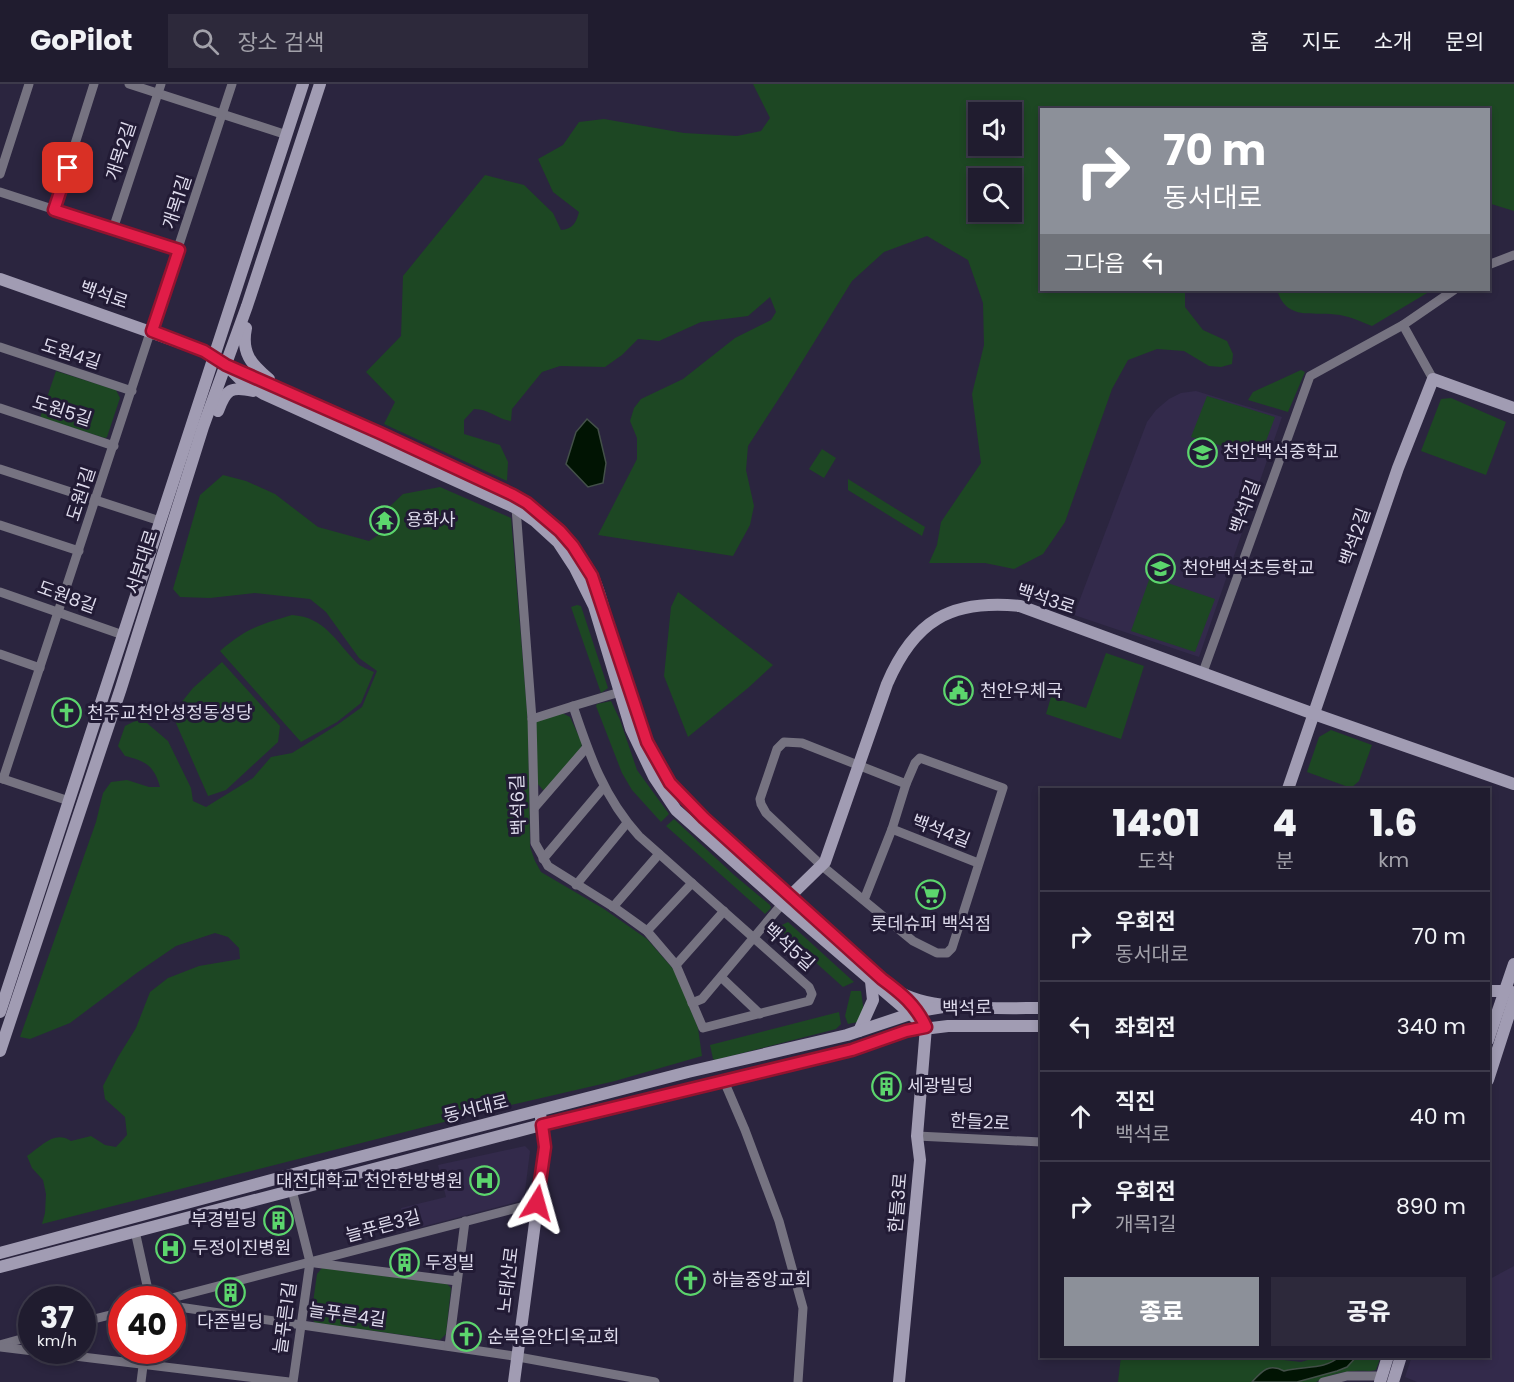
<!DOCTYPE html>
<html lang="ko">
<head>
<meta charset="utf-8">
<style>
  body { margin:0; font-family:Poppins,"Noto Sans KR",sans-serif; background:#2d293b; color:#f1f3f6; height:100vh; display:flex; flex-direction:column; font-size:22px; white-space:nowrap }
  * { box-sizing:border-box; margin:0 }
  p { font-size:20px; color:#a2a1aa }
  .icon { flex:none; width:33px; height:33px; fill:none; stroke:currentColor; stroke-width:2; stroke-linecap:round; stroke-linejoin:round }
  .map { position:relative; flex:1; overflow:hidden }
  .sheet { position:absolute; left:1040px; top:704px; width:450px; height:570px; display:flex; flex-direction:column; background:#201c2f; border-radius:0px; box-shadow:0 3px 9px #0003,0 0 0 2px #3d3a4b }
  .sheet>* { flex:none }
  .hud { position:absolute; left:1040px; top:24px; width:450px; height:183px; border-radius:0px; box-shadow:0 3px 9px #0003,0 0 0 2px #3d3a4b; background:#8c9099; color:#fff; overflow:hidden }
  .tools { position:absolute; left:968px; top:18px; display:grid; gap:12px }
  .tools a { display:grid; place-items:center; width:54px; height:54px; border-radius:0px; background:#201c2f; box-shadow:0 3px 9px #0003,0 0 0 2px #3d3a4b; font-size:30px }
  .speed { position:absolute; left:18px; top:1202px; display:flex; gap:12px; font-size:30px; font-weight:700; text-align:center }
  .speed>* { display:grid; place-content:center; width:78px; height:78px; border-radius:50%; background:#201c2f; box-shadow:0 3px 9px #0003,0 0 0 2px #3d3a4b; line-height:1 }
  .speed small { font-size:15px; font-weight:400 }
  .speed .limit { border:9px solid #d22; background:#fff; color:#111 }
  .pin { position:absolute; display:grid; place-items:center; width:51px; height:51px; color:#fff; margin:-26px; border-radius:12px; box-shadow:0 3px 9px #0006 }
  .me { position:absolute; width:66px; margin:-33px; rotate:8deg; stroke-linejoin:round; filter:drop-shadow(0 0 4px #0008) }
  .turn { display:flex; align-items:center; gap:21px; height:126px; padding:0 24px; font-size:27px }
  .turn .icon { width:78px; height:78px; stroke-width:2.5 }
  .turn b { display:block; font-size:42px; line-height:51px }
  .then { display:flex; align-items:center; height:57px; padding:0 24px; background:#0003; gap:12px; font-size:22px }
  .eta { display:flex; justify-content:space-evenly; align-items:center; height:102px; text-align:center }
  .eta b { font-size:36px; font-weight:800; line-height:42px }
  .primary-button { display:flex; gap:12px; margin-top:auto; padding:12px 24px }
  .primary-button a { flex:1; height:69px; border-radius:0px; background:#8c9099; color:#fff; font-size:24px; font-weight:800; line-height:69px; text-align:center }
  .primary-button a+a { background:#2d293b; color:#f1f3f6 }
  ul { padding:0; list-style:none }
  li { display:flex; align-items:center; gap:18px; height:90px; padding:0 24px; border-top:2px solid #3d3a4b }
  li div { flex:1 }
  li b { display:block; font-size:22px }
  li em { font-style:normal }
  header { display:flex; align-items:center; gap:36px; box-sizing:border-box; height:84px; padding:0 30px; background:#201c2f; border-bottom:2px solid #3d3a4b }
  header strong { font-size:28px }
  nav { display:flex; gap:33px; margin-inline-start:auto; font-size:21px }
  .search { width:420px; height:54px; background:#2d293b; display:flex; align-items:center; gap:15px; box-sizing:border-box; padding:0 21px; border-radius:0px; color:#a2a1aa; font-size:22px }
  .map>svg:first-child { display:block }
  .built { fill:#332a4b }
  .green { fill:#1d4723; fill-rule:evenodd }
  .water { fill:#011403; stroke:#435049; stroke-width:1.5 }
  .lines { fill:none; stroke-linecap:round; stroke-linejoin:round }
  .street { stroke:#767381; stroke-width:9 }
  .secondary { stroke:#a19cb3; stroke-width:12 }
  .route-casing { stroke:#92132f; stroke-width:15 }
  .route { stroke:#e11d48; stroke-width:10 }
  .labels { text-anchor:middle; stroke-width:6; stroke-linejoin:round; paint-order:stroke }
  .street-label { font-size:18px; fill:#dedbec; stroke:#221b35 }
  .poi-label { font-size:18px; fill:#dedbec; stroke:#221b35; text-anchor:start }
</style>
</head>
<body>
<header>
<strong>GoPilot</strong>
<div class="search"><svg class="icon" aria-label="search" viewBox="0 0 24 24"><circle cx="10" cy="10" r="6"/><path d="M15 15l6 6"/></svg>장소 검색</div>
<nav><a>홈</a><a>지도</a><a>소개</a><a>문의</a></nav>
</header>
<div class="map">
<svg width="1514" height="1298" viewBox="0 0 1514 1298">
  <rect width="100%" height="100%" fill="#2b253f"/>
  <g class="built">
    <polygon points="1196,307 1282,333 1199,573 1074,531 1147,338 1156,326 1169,315 1181,309"/>
    <polygon points="525,1062 530,1067 524,1116 406,1147 401,1124 446,1113 438,1081"/>
    <polygon points="1514,1182 1514,1298 1417,1298 1405,1293 1412,1272 1488,1272 1488,1196"/>
  </g>
  <g class="green">
    <path d="M753,0H1514V127L1488,119V26H1041V206H1185V223L1203,246L1227,257L1233,270L1232,280L1221,283L1209,282L1184,267L1157,265L1128,276L1112,305L1065,438L1043,470L1014,485L985,479H929L937,461L941,438L981,379L972,310L984,261L983,219L968,176L927,152L884,168L852,197L787,302L748,362L746,386L754,422L750,441L733,472L598,451L637,375V354L630,337L634,324L641,315L683,295L735,254L771,236L776,228L770,213L748,232L701,238L659,257L638,255L622,271L605,283L560,282L542,288L512,325L511,337C496,335 490,325 474,325L464,336V350L500,361L508,378L507,397L384,340L395,318L366,288L401,252L403,192L485,91L524,101L553,129L561,146C573,145 576,139 579,128L553,108L538,75L563,61L579,38L604,35L684,49L737,52L761,47L770,34ZM978,28H1011V62H978ZM978,94H1011V128H978Z"/>
    <path d="M1277,206H1432L1372,242C1362,238 1351,233 1340,231C1315,226 1287,239 1277,206Z"/>
    <polygon points="1301,286 1305,288 1288,328 1248,316 1253,308"/>
    <polygon points="56,287 116,306 120,314 107,353 105,354 40,334"/>
    <polygon points="1207,312 1275,333 1260,373 1191,353"/>
    <polygon points="1451,314 1506,338 1486,391 1421,367 1441,315"/>
    <polygon points="822,365 836,374 824,394 809,385"/>
    <path d="M223,391L246,397L275,410L318,443L369,457L386,446L387,425L403,410L440,403L511,434L528,638L530,763L535,777L541,788L604,825L647,855L675,887L698,944L702,972L615,997L511,1021L42,1140L45,1129L46,1110L43,1096L32,1084L27,1072C42,1062 54,1046 71,1057L91,1052L105,1061L116,1063L127,1051L125,1033L105,1015L103,1002L118,973L136,944L150,908L168,894L199,882L240,875L239,864L228,853L215,849L176,862L138,888L70,939L30,955L20,953L96,738L103,709L111,698L127,696L149,703H160C154,681 145,677 125,672L118,662L125,642L141,634L168,657L191,704L193,717L206,723L253,694L271,673L292,669L337,641L362,623L377,587L359,574L326,528L310,515L255,509L210,514L180,513L173,505L200,411Z"/>
    <polygon points="848,395 925,443 922,452 848,406"/>
    <polygon points="1150,493 1215,515 1195,568 1131,547"/>
    <polygon points="678,508 773,581 748,604 688,653 664,592 671,523"/>
    <polygon points="577,521 581,522 608,604 601,609 571,523"/>
    <path d="M292,531C325,533 336,558 357,579C361,583 368,585 374,588L361,619L337,638L301,658L220,567C247,544 259,541 292,531Z"/>
    <polygon points="1106,569 1144,582 1121,655 1046,630 1051,613 1086,624"/>
    <polygon points="222,578 280,642 278,658 226,706 208,712 172,630 193,604"/>
    <polygon points="611,617 620,636 637,686 669,730 661,738 632,706 622,689 596,622 597,620"/>
    <polygon points="560,628 570,633 582,659 581,665 544,707 536,698 536,638"/>
    <polygon points="1331,646 1372,661 1359,697 1351,704 1307,688 1319,653"/>
    <polygon points="674,735 734,791 770,821 771,824 765,830 666,742"/>
    <polygon points="788,838 854,898 843,903 785,851 780,842"/>
    <polygon points="851,907 861,907 864,929 858,938 848,940 845,932"/>
    <polygon points="839,928 841,940 836,945 715,976 713,975 710,961"/>
    <polygon points="322,1184 447,1200 451,1204 446,1250 440,1256 315,1239 311,1233 317,1190"/>
    <path d="M1121,1272H1246L1301,1278L1321,1272H1381L1376,1286C1368,1288 1363,1286 1355,1287C1343,1287 1327,1292 1316,1298H1118Z"/>
  </g>
  <g class="water">
    <polygon points="587,335 598,345 606,379 603,399 588,403 566,380 576,348"/>
    <path d="M1340,1272H1357L1347,1283L1337,1287L1297,1298H1252C1262,1287 1269,1279 1284,1287C1304,1281 1324,1287 1340,1272Z"/>
  </g>
  <g class="lines">
    <g class="street">
      <polyline points="129,0 287,51"/>
      <polyline points="0,90 29,0"/>
      <polyline points="0,108 179,166"/>
      <polyline points="54,126 94,0"/>
      <polyline points="113,145 161,0"/>
      <polyline points="1488,181 1514,171"/>
      <polyline points="1403,241 1433,295"/>
      <polyline points="0,263 132,307"/>
      <polyline points="0,324 114,362"/>
      <polyline points="0,385 160,437"/>
      <path d="M516,424L532,635L535,759L548,782L615,824L647,847L676,881L703,944L809,917L812,910L809,903L639,752C604,714 589,670 573,622L620,608"/>
      <polyline points="0,441 79,467"/>
      <polyline points="0,508 123,551"/>
      <polyline points="0,570 40,584"/>
      <polyline points="1203,588 1310,292 1403,241 1454,206"/>
      <polyline points="532,635 573,622"/>
      <polygon points="784,658 802,659 906,700 915,679 920,674 1003,704 952,864 947,869 937,869 913,857 821,781 766,729 761,720 760,715 777,665"/>
      <polyline points="0,694 69,717"/>
      <polyline points="3,695 232,0"/>
      <polyline points="535,723 587,663"/>
      <polyline points="892,745 978,779"/>
      <polyline points="543,775 603,704"/>
      <polyline points="576,801 627,739"/>
      <polyline points="864,816 892,745 906,700"/>
      <polyline points="613,823 659,770"/>
      <polyline points="647,847 692,799"/>
      <polyline points="676,881 724,827"/>
      <polyline points="721,893 760,930"/>
      <polyline points="692,919 702,915 782,820"/>
      <polyline points="724,997 745,1046 779,1137 803,1224 798,1298"/>
      <polyline points="917,1052 1041,1058"/>
      <polyline points="292,1106 310,1178 293,1298"/>
      <polyline points="135,1147 150,1215"/>
      <polyline points="315,1179 457,1197"/>
      <polyline points="168,1215 536,1119"/>
      <polyline points="172,1222 507,1271 655,1298"/>
      <polyline points="82,1238 122,1228"/>
      <polyline points="0,1261 32,1252"/>
      <polyline points="449,1262 465,1137"/>
      <polyline points="0,1263 289,1298"/>
      <polyline points="141,1298 145,1266"/>
      <polyline points="1323,1298 1347,1292 1382,1292"/>
    </g>
    <g class="secondary">
      <polyline points="0,195 204,267 226,281 241,296 264,310 516,424 535,437 558,458 575,484 594,522 631,645 654,693 676,726 782,820 926,943"/>
      <path d="M246,244C241,269 251,280 269,295"/>
      <path d="M233,284L513,411C546,430 574,458 592,491C599,505 602,520 607,535C627,595 640,665 683,714L882,895C888,900 894,906 901,909C934,927 1003,924 1041,924"/>
      <path d="M218,327C226,305 231,302 253,307"/>
      <polyline points="1288,705 1398,384 1433,295 1514,324"/>
      <path d="M785,817L825,778L887,600C914,537 950,515 1020,522L1314,630L1514,700"/>
      <polyline points="1488,907 1510,907"/>
      <polyline points="0,928 303,0"/>
      <polyline points="859,947 873,916 871,897"/>
      <polyline points="1488,956 1514,880"/>
      <polyline points="0,967 121,604 203,343 247,222 320,0"/>
      <polyline points="1488,996 1514,915"/>
      <polyline points="0,1169 305,1087 688,988 847,951 919,927 943,923"/>
      <polyline points="0,1183 564,1035 852,966 907,947 948,942 1041,942"/>
      <polyline points="514,1298 545,1063 541,1034"/>
      <polyline points="899,1298 920,1076 917,1052 926,943"/>
      <polyline points="1380,1298 1388,1272"/>
      <polyline points="1393,1298 1401,1272"/>
    </g>
  </g>
  <g class="lines">
    <defs>
      <path id="route" d="M68,84L54,126L179,166L152,247L204,267L226,281L380,349L513,411L527,419L560,447L573,462L592,492L647,658L670,699L704,734L882,895C901,909 916,921 926,943L906,947L852,966L542,1041L545,1063L537,1119"/>
    </defs>
    <use href="#route" class="route-casing"/>
    <use href="#route" class="route"/>
  </g>
  <defs>
    <symbol id="school-ring" viewBox="-11 -11 22 22"><circle r="9.5" fill="#221b35" stroke="#5cd56d" stroke-width="1.5"/><path d="M0-5L7-2L0 1L-7-2ZM-4 1L0 2.5L4 1V4Q0 6-4 4Z" fill="#5cd56d"/></symbol>
    <symbol id="temple-ring" viewBox="-11 -11 22 22"><circle r="9.5" fill="#221b35" stroke="#5cd56d" stroke-width="1.5"/><path d="M0-6L5-2H3V0L6.5 2.5H4V6H1.5V3h-3V6H-4V2.5H-6.5L-3 0V-2H-5Z" fill="#5cd56d"/></symbol>
    <symbol id="civic-ring" viewBox="-11 -11 22 22"><circle r="9.5" fill="#221b35" stroke="#5cd56d" stroke-width="1.5"/><path d="M-.6-6.5H3V-4.5H.6V-3L4-1V1h2V6H-6V1h2V-1L-.6-3ZM-1.2 2.5V6h2.4V2.5Z" fill="#5cd56d"/></symbol>
    <symbol id="church-ring" viewBox="-11 -11 22 22"><circle r="9.5" fill="#221b35" stroke="#5cd56d" stroke-width="1.5"/><path d="M-1.2-6h2.4v3.5h3.3v2.4h-3.3V6h-2.4V-.1h-3.3v-2.4h3.3Z" fill="#5cd56d"/></symbol>
    <symbol id="supermarket-ring" viewBox="-11 -11 22 22"><circle r="9.5" fill="#221b35" stroke="#5cd56d" stroke-width="1.5"/><path d="M-6-5.5h2.5l.6 2H6L4.5 2H-2.5L-4.4-4H-6ZM-1.5 3.2a1.3 1.3 0 1 0 .1 0ZM3 3.2a1.3 1.3 0 1 0 .1 0Z" fill="#5cd56d"/></symbol>
    <symbol id="building-ring" viewBox="-11 -11 22 22"><circle r="9.5" fill="#221b35" stroke="#5cd56d" stroke-width="1.5"/><path d="M-4-6H4V6H1V3H-1V6H-4ZM-2.5-4.3h1.7v1.8h-1.7ZM.8-4.3h1.7v1.8H.8ZM-2.5-1h1.7V.8h-1.7ZM.8-1h1.7V.8H.8Z" fill="#5cd56d"/></symbol>
    <symbol id="hospital-ring" viewBox="-11 -11 22 22"><circle r="9.5" fill="#221b35" stroke="#5cd56d" stroke-width="1.5"/><path d="M-5-5h3v3.5h4V-5h3V5h-3V1.5h-4V5h-3Z" fill="#5cd56d"/></symbol>
  </defs>
  <g fill-rule="evenodd">
    <use href="#school-ring" x="1186" y="352" width="33" height="33"/>
    <use href="#temple-ring" x="368" y="420" width="33" height="33"/>
    <use href="#school-ring" x="1144" y="468" width="33" height="33"/>
    <use href="#civic-ring" x="942" y="590" width="33" height="33"/>
    <use href="#church-ring" x="50" y="612" width="33" height="33"/>
    <use href="#supermarket-ring" x="914" y="794" width="33" height="33"/>
    <use href="#building-ring" x="870" y="986" width="33" height="33"/>
    <use href="#hospital-ring" x="468" y="1080" width="33" height="33"/>
    <use href="#building-ring" x="262" y="1120" width="33" height="33"/>
    <use href="#hospital-ring" x="154" y="1148" width="33" height="33"/>
    <use href="#building-ring" x="388" y="1162" width="33" height="33"/>
    <use href="#church-ring" x="674" y="1180" width="33" height="33"/>
    <use href="#building-ring" x="214" y="1192" width="33" height="33"/>
    <use href="#church-ring" x="450" y="1236" width="33" height="33"/>
  </g>
  <g class="labels">
    <g class="street-label">
      <text transform="translate(121 67) rotate(-72)" y="6">개목2길</text>
      <text transform="translate(177 118) rotate(-72)" y="6">개목1길</text>
      <text transform="translate(104 211) rotate(19)" y="6">백석로</text>
      <text transform="translate(71 270) rotate(18)" y="6">도원4길</text>
      <text transform="translate(62 327) rotate(18)" y="6">도원5길</text>
      <text transform="translate(81 410) rotate(-72)" y="6">도원1길</text>
      <text transform="translate(1245 423) rotate(-70)" y="6">백석1길</text>
      <text transform="translate(1355 453) rotate(-71)" y="6">백석2길</text>
      <text transform="translate(142 478) rotate(-72)" y="6">서부대로</text>
      <text transform="translate(67 513) rotate(20)" y="6">도원8길</text>
      <text transform="translate(1046 515) rotate(18)" y="6">백석3로</text>
      <text transform="translate(518 721) rotate(-92)" y="6">백석6길</text>
      <text transform="translate(941 747) rotate(21)" y="6">백석4길</text>
      <text transform="translate(789 863) rotate(42)" y="6">백석5길</text>
      <text transform="translate(967 924) rotate(-1)" y="6">백석로</text>
      <text transform="translate(476 1025) rotate(-14)" y="6">동서대로</text>
      <text transform="translate(980 1038) rotate(3)" y="6">한들2로</text>
      <text transform="translate(898 1119) rotate(-85)" y="6">한들3로</text>
      <text transform="translate(383 1142) rotate(-15)" y="6">늘푸른3길</text>
      <text transform="translate(508 1196) rotate(-83)" y="6">노태산로</text>
      <text transform="translate(347 1231) rotate(8)" y="6">늘푸른4길</text>
      <text transform="translate(285 1234) rotate(-82)" y="6">늘푸른1길</text>
    </g>
    <g class="poi-label">
      <text x="1223" y="374">천안백석중학교</text>
      <text x="406" y="442">용화사</text>
      <text x="1182" y="490">천안백석초등학교</text>
      <text x="980" y="613">천안우체국</text>
      <text x="87" y="635">천주교천안성정동성당</text>
      <text x="931" y="846" text-anchor="middle">롯데슈퍼 백석점</text>
      <text x="907" y="1008">세광빌딩</text>
      <text x="463" y="1103" text-anchor="end">대전대학교 천안한방병원</text>
      <text x="257" y="1142" text-anchor="end">부경빌딩</text>
      <text x="192" y="1170">두정이진병원</text>
      <text x="425" y="1185">두정빌</text>
      <text x="712" y="1202">하늘중앙교회</text>
      <text x="230" y="1244" text-anchor="middle">다존빌딩</text>
      <text x="487" y="1259">순복음안디옥교회</text>
    </g>
  </g>
</svg>
<div class="tools">
<a><svg class="icon" aria-label="sound" viewBox="0 0 24 24"><path d="M4 9h4l5-4v14l-5-4H4zM17 9q2 3 0 6"/></svg></a>
<a><svg class="icon" aria-label="search" viewBox="0 0 24 24"><circle cx="10" cy="10" r="6"/><path d="M15 15l6 6"/></svg></a>
</div>
<div class="speed"><div>37<small>km/h</small></div><div class="limit">40</div></div>
<div class="pin" style="left:68px;top:84px;background:#d93025"><svg class="icon" aria-label="arrive" viewBox="0 0 24 24"><path d="M6 21V4h12l-3 4 3 4H6"/></svg></div>
<svg class="me" style="left:537px;top:1119px" viewBox="-20 -20 40 40"><path d="M0-17L14 15 0 8-14 15z" fill="#e11d48" stroke="#fff" stroke-width="4"/></svg>
<div class="hud">
<div class="turn"><svg class="icon" aria-label="right" viewBox="0 0 24 24"><path d="M7 20v-9h11M14 6l5 5-5 5"/></svg><div><b>70 m</b>동서대로</div></div>
<div class="then">그다음<svg class="icon" aria-label="left" viewBox="0 0 24 24"><path d="M17 20v-9H6M10 6l-5 5 5 5"/></svg></div>
</div>
<section class="sheet">
<div class="eta">
<div><b>14:01</b><p>도착</p></div>
<div><b>4</b><p>분</p></div>
<div><b>1.6</b><p>km</p></div>
</div>
<ul>
<li><svg class="icon" aria-label="right" viewBox="0 0 24 24"><path d="M7 20v-9h11M14 6l5 5-5 5"/></svg><div><b>우회전</b><p>동서대로</p></div><em>70 m</em></li>
<li><svg class="icon" aria-label="left" viewBox="0 0 24 24"><path d="M17 20v-9H6M10 6l-5 5 5 5"/></svg><div><b>좌회전</b></div><em>340 m</em></li>
<li><svg class="icon" aria-label="ahead" viewBox="0 0 24 24"><path d="M12 20V5M6 11l6-6 6 6"/></svg><div><b>직진</b><p>백석로</p></div><em>40 m</em></li>
<li><svg class="icon" aria-label="right" viewBox="0 0 24 24"><path d="M7 20v-9h11M14 6l5 5-5 5"/></svg><div><b>우회전</b><p>개목1길</p></div><em>890 m</em></li>
</ul>
<div class="primary-button"><a>종료</a><a>공유</a></div>
</section>
</div>
</body>
</html>
